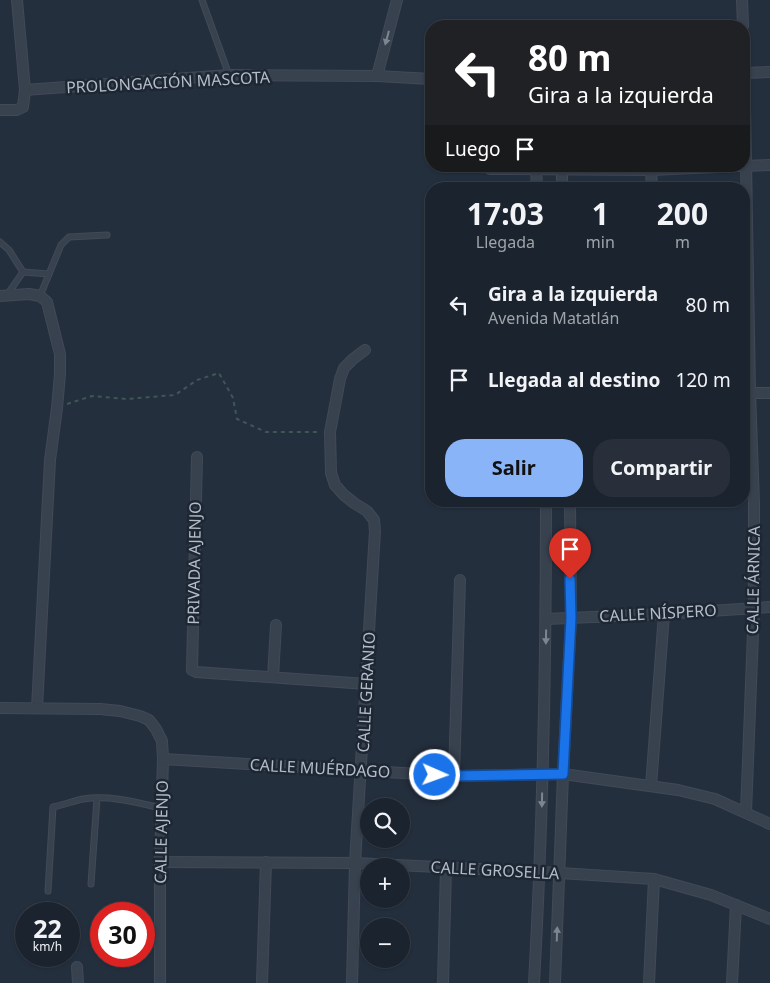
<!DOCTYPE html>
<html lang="es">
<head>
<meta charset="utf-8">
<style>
  body { margin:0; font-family:"Noto Sans",sans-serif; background:#282f3a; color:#f1f3f6; height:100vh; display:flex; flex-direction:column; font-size:19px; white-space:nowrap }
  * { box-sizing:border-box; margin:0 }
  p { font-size:16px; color:#a0a4aa }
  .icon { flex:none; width:28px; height:28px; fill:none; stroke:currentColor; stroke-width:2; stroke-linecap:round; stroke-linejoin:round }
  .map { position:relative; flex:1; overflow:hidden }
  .panel { position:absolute; left:425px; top:182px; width:325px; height:325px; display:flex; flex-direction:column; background:#1b232e; border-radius:20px; box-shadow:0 1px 4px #0004,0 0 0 1px #39404a }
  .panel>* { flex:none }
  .hud { position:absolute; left:425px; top:20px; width:325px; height:152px; border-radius:20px; box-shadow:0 1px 4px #0004,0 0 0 1px #39404a; background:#202124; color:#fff; overflow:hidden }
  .fabs { position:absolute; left:360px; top:798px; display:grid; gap:10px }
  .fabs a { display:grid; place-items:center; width:50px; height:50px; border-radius:50%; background:#1b232e; box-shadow:0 1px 4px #0004,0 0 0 1px #39404a; font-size:25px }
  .speed { position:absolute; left:15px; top:902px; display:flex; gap:10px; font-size:25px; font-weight:700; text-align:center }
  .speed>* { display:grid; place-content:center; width:65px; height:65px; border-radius:50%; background:#1b232e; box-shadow:0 1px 4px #0004,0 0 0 1px #39404a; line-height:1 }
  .speed small { font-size:12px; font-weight:400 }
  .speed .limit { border:8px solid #d22; background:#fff; color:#111 }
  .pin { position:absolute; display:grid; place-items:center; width:42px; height:42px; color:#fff; margin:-51px -21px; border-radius:50% 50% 50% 0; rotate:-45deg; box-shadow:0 0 5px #0007 }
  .pin .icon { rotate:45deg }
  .me { position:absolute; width:55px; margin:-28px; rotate:92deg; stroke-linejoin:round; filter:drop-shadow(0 0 4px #0008) }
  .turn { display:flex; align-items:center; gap:18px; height:105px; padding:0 20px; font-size:22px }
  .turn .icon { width:65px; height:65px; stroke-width:2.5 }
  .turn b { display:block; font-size:35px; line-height:42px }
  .then { display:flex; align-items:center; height:48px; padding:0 20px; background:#0003; gap:10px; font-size:19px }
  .eta { display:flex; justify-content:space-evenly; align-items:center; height:85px; text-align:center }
  .eta b { font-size:30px; font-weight:700; line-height:35px }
  .primary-button { display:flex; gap:10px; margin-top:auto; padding:10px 20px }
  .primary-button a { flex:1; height:58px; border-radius:20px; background:#8ab4f8; color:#111; font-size:20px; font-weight:700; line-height:58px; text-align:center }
  .primary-button a+a { background:#282f3a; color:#f1f3f6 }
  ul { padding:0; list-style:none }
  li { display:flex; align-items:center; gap:15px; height:75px; padding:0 20px }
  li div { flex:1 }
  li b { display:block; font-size:19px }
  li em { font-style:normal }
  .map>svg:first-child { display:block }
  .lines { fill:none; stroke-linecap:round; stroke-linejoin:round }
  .service-casing { stroke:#414a57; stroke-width:7 }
  .minor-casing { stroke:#414a57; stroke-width:12 }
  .path { stroke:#3f5557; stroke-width:2; stroke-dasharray:4 4; stroke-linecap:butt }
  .service { stroke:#38414e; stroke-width:5 }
  .minor { stroke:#38414e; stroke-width:10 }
  .oneway { fill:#7c8592 }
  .route-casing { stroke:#114b97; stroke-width:12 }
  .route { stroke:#1a73e8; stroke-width:9 }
  .labels { text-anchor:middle; stroke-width:5; stroke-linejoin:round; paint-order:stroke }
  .street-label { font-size:16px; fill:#b4bcc9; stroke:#1d2633 }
</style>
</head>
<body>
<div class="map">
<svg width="770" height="983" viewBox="0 0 770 983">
  <rect width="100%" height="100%" fill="#242f3e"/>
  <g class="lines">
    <defs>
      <g id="service">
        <polyline points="202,0 229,75"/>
        <polyline points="0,242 9,250 23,272"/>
        <polyline points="7,295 23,272 49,274"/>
        <polyline points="40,296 61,245 69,237 107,235"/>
        <polyline points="91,884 97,798"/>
        <path d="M48,891L53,807C63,805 73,801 83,799C110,795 135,802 161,808"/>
      </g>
      <g id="minor">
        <polyline points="742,0 743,26"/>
        <polyline points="744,47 750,393 754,503 754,607 746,812"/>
        <polyline points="744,73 770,72"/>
        <polyline points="377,76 397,0"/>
        <polyline points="25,90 229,75 377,76 431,79"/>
        <polyline points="0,110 17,110 23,107 25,90 17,0"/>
        <polyline points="536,166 537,189"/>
        <polyline points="562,166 562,189"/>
        <polyline points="744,166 770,165"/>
        <polyline points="490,169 651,170 740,166"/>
        <polyline points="651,170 652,189"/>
        <polyline points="0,296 29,294 40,296 47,302 60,354 60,374 57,408 50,460 37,708"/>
        <polyline points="744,393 770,393"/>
        <polyline points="197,457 192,670 196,672 366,684"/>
        <polyline points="546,619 664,614 770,607"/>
        <polyline points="273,677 276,625"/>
        <polyline points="0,708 100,709 120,711 140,716 149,720 156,729 162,741 163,759 160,862 160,983"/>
        <polyline points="163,759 454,776 563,774 678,790 715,799 770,824"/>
        <polyline points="454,776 460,580"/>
        <polyline points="651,786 664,614"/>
        <polyline points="160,862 355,863 560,873 654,879 711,895 770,919"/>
        <polyline points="77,967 78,983"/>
        <polyline points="262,983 266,862"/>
        <polyline points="352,983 355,863 375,531 374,520 367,511 354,503 344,495 335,485 331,473 330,432 340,379 344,368 353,359 365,350"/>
        <polyline points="443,983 446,868"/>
        <path d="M534,983C543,823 546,662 546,501"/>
        <polyline points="555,983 563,774 571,618 570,501"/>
        <polyline points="649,983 654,879"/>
        <polyline points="732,983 736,905"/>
      </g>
    </defs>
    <use href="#service" class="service-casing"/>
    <use href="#minor" class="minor-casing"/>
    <polyline class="path" points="67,404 92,396 126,399 175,395 197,380 219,373 233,398 237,419 266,432 319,432"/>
    <use href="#service" class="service"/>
    <use href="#minor" class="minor"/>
  </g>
  <defs><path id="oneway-solid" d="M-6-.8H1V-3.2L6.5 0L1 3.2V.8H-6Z" transform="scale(1.25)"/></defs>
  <g class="oneway">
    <use href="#oneway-solid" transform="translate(387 38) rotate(105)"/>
    <use href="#oneway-solid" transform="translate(546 637) rotate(91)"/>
    <use href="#oneway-solid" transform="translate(542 800) rotate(91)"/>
    <use href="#oneway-solid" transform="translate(557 934) rotate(-88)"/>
  </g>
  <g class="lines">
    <defs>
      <polyline id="route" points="435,775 454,776 563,774 571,618 570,579"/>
    </defs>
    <use href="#route" class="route-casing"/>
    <use href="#route" class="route"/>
  </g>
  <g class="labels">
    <g class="street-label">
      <text transform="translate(168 82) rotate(-3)" y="6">PROLONGACIÓN MASCOTA</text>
      <text transform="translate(194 563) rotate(-89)" y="6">PRIVADA AJENJO</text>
      <text transform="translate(753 580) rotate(-89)" y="6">CALLE ÁRNICA</text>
      <text transform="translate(658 613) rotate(-3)" y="6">CALLE NÍSPERO</text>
      <text transform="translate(366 692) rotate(-87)" y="6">CALLE GERANIO</text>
      <text transform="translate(320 768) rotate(3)" y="6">CALLE MUÉRDAGO</text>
      <text transform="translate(161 832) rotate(-89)" y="6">CALLE AJENJO</text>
      <text transform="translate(495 870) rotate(3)" y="6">CALLE GROSELLA</text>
    </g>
  </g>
</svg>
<div class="fabs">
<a><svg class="icon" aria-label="search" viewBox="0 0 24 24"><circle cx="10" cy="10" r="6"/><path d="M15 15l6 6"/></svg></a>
<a>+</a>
<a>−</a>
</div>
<div class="speed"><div>22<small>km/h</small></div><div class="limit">30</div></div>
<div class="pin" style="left:570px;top:579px;background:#d93025"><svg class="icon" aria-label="arrive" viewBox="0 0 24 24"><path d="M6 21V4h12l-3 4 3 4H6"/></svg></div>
<svg class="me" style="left:435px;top:775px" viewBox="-20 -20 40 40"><circle r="17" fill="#1a73e8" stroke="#fff" stroke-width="3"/><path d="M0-11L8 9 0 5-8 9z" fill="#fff"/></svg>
<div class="hud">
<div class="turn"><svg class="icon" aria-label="left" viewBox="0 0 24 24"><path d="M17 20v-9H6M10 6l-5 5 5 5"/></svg><div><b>80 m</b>Gira a la izquierda</div></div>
<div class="then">Luego<svg class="icon" aria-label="arrive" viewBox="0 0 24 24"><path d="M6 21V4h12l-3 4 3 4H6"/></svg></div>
</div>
<section class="panel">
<div class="eta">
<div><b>17:03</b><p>Llegada</p></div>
<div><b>1</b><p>min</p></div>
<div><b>200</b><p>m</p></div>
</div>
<ul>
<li><svg class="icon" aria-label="left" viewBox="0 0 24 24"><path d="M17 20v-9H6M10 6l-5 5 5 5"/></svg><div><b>Gira a la izquierda</b><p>Avenida Matatlán</p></div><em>80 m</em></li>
<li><svg class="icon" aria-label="arrive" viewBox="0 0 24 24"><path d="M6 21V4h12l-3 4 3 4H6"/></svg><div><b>Llegada al destino</b></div><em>120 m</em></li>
</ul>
<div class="primary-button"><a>Salir</a><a>Compartir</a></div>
</section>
</div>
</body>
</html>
